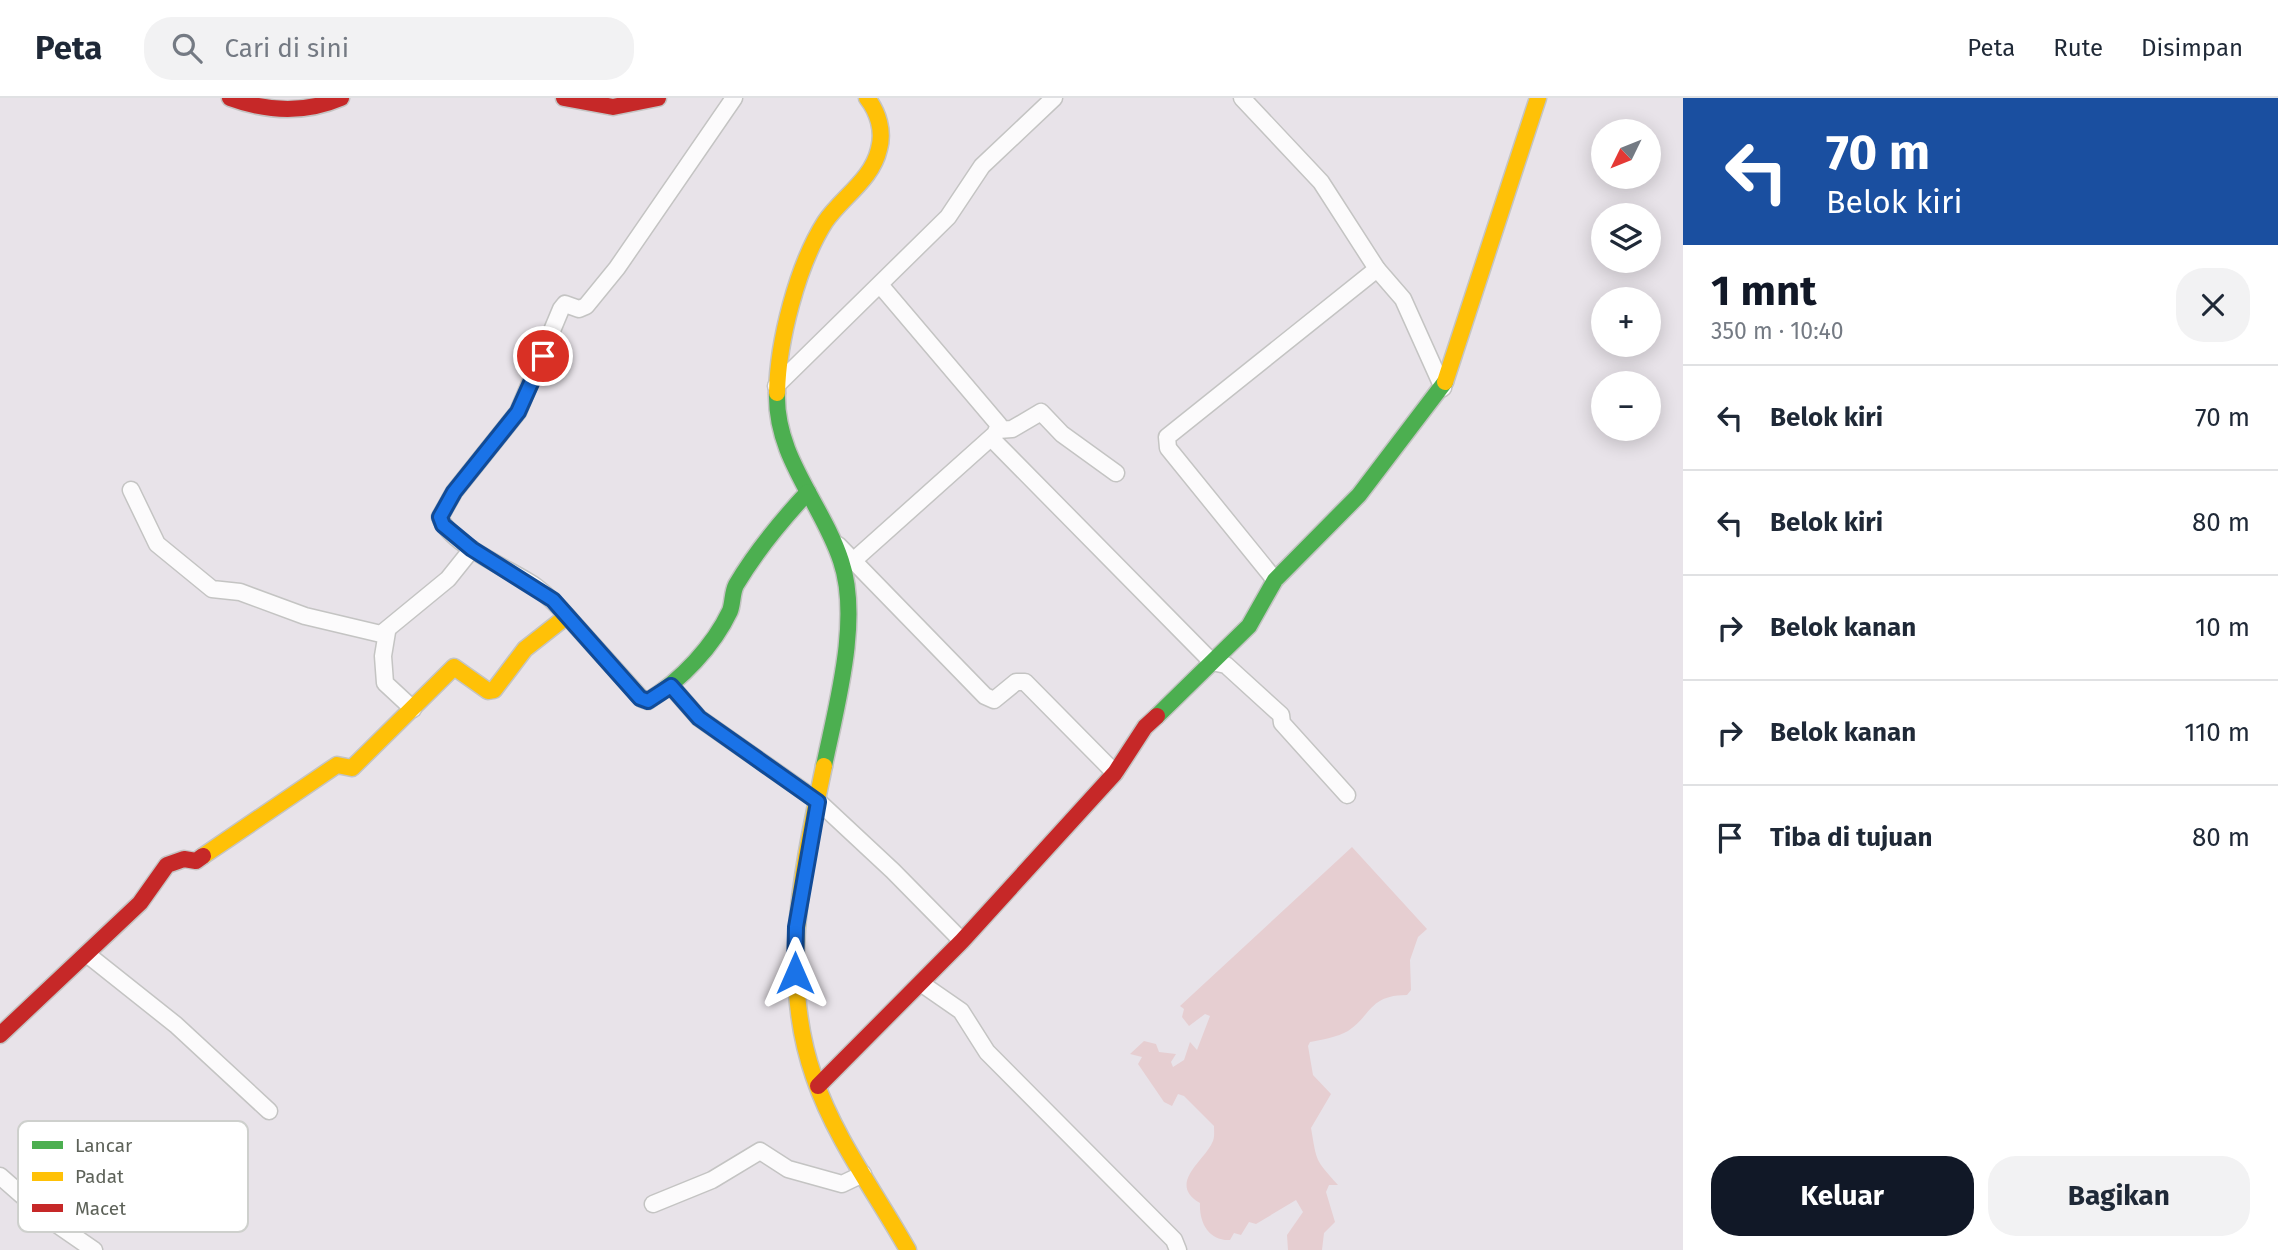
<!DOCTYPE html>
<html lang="id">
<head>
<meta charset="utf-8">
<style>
  body { margin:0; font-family:"Fira Sans",sans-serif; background:#f2f2f3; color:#1f2937; height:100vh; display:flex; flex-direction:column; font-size:26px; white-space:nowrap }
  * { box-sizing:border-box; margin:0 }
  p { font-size:23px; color:#747a83 }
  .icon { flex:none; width:38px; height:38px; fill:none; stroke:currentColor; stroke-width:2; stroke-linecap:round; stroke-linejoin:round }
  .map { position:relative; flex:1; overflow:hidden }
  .details { display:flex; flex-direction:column; background:#fff; width:595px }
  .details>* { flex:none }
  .banner { background:#1a4fa0; color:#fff; overflow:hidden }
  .needle { width:46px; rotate:227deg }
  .controls { position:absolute; left:1591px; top:21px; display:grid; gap:14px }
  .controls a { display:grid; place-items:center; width:70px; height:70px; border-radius:50%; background:#fff; box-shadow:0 4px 18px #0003; font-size:35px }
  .pin { position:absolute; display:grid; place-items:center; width:60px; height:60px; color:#fff; margin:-30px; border:4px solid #fff; border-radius:50%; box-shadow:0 2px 7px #0007 }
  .me { position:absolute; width:77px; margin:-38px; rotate:0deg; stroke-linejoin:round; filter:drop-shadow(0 0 5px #0008) }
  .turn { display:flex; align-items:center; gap:24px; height:147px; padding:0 28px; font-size:32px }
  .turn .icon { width:91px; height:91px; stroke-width:2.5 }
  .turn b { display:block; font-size:49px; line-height:60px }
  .round { display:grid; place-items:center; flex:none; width:74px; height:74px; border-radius:28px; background:#f2f2f3 }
  .headline { display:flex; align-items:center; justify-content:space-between; height:119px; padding:0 28px }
  h1 { font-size:42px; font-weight:700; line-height:52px; color:#111827 }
  .cta { display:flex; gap:14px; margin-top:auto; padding:14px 28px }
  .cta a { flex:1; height:80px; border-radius:28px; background:#111827; color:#fff; font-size:28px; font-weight:700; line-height:80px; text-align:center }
  .cta a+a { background:#f2f2f3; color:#1f2937 }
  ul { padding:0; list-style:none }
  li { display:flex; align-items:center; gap:21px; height:105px; padding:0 28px; border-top:2px solid #e0e1e3 }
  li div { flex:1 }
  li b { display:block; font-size:26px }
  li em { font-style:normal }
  header { display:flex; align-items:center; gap:42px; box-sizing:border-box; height:98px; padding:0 35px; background:#fff; border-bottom:2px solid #e0e1e3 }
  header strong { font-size:33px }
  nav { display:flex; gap:38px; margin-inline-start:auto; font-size:24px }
  .search { width:490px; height:63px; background:#f2f2f3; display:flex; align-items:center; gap:18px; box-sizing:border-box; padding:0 24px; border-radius:28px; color:#747a83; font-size:26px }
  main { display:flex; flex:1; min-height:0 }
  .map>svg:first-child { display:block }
  .green { fill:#e6ced1 }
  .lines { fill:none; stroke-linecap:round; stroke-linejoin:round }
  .street-casing { stroke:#c4c4c3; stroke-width:19 }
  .fast-casing { stroke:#c4c4c3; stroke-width:19 }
  .slow-casing { stroke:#c4c4c3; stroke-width:19 }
  .jam-casing { stroke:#c4c4c3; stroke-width:19 }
  .street { stroke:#fcfbfc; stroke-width:16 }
  .fast { stroke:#4caf50; stroke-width:16 }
  .slow { stroke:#ffc107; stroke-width:16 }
  .jam { stroke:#c62828; stroke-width:16 }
  .route-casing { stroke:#114b97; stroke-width:18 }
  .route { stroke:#1a73e8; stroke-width:12 }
  .key { fill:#fff; stroke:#ced0cd; stroke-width:2 }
  .key-label { font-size:19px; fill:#5d6259 }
</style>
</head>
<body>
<header>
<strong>Peta</strong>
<div class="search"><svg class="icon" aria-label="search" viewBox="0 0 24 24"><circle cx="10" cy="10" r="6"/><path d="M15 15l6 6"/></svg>Cari di sini</div>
<nav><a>Peta</a><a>Rute</a><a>Disimpan</a></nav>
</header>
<main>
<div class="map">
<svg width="1683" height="1152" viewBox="0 0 1683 1152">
  <rect width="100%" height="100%" fill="#e8e3e9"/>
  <path class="green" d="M1352,749L1427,831L1418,839L1410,862L1411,892L1407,897C1369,897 1372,917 1348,933C1338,939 1321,942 1310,944L1308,948L1313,977L1331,996L1311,1030C1317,1065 1315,1061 1338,1087H1329L1326,1094L1335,1124L1324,1135L1322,1152H1288L1287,1137L1303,1114L1296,1102L1256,1126L1249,1124L1241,1137L1234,1135L1230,1142C1209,1143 1199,1125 1200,1105C1167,1086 1204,1063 1212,1045C1215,1040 1214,1034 1214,1028L1184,998L1178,996L1172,1008L1164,1004L1138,966L1142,959L1130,956L1144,943L1156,946L1159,954L1176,956L1171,964L1173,969L1184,962L1190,944L1197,952L1210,918L1205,916L1189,928L1182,919L1184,911L1180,908Z"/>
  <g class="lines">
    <defs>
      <g id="street">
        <polyline points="1242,0 1321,84 1377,171 1403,201 1443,290"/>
        <polyline points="776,288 948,119 982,68 1054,0"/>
        <polyline points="998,332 1012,331 1041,314 1062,336 1116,375"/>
        <polyline points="991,340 1212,564 1226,567 1281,617 1282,625 1347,697"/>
        <polyline points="131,392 157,446 212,491 240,494 305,518 381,536 448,481 472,451"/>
        <polyline points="838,447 985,598 994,602 1016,584 1025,584 1115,675"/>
        <polyline points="853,463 995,336 999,327 881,188"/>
        <polyline points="1275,482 1168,350 1167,339 1377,171"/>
        <path d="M567,518C557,507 547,497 535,488C510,471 450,447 440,419L454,394L518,314L561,211L565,206L579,211L586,208L617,170L734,0"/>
        <polyline points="387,534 383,558 385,585 413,611"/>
        <polyline points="671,588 699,620 819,704 893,773 962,843"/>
        <polyline points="88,857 176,927 269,1013"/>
        <polyline points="922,886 961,913 987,954 1174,1142 1178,1152"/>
        <polyline points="0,1078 49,1121 94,1152"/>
        <polyline points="653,1106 712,1082 760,1053 788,1071 842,1086 863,1076"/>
      </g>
      <g id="fast">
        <path d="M777,295C775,359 822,405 841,463C861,522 836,609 824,668"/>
        <path d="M642,601L648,603C681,582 713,549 730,513C733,505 732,495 736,487C756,453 781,423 808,394"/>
        <polyline points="1157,618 1249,528 1275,482 1359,397 1445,284"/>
      </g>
      <g id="slow">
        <polyline points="1445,284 1538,0"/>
        <path d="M777,295C778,244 797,168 825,124C842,99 872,82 879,51C884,33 878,14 867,0"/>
        <path d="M824,668C803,770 778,877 814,979C835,1041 876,1095 908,1152"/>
        <polyline points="203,758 337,667 352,670 454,569 488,593 494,592 525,551 567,518 642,601"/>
      </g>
      <g id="jam">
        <path d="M230,0C268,14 304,16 341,0"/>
        <polyline points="564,0 613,9 658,0"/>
        <polyline points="0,937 140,805 167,767 184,761 196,763 203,758"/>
        <polyline points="818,988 962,843 1115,675 1145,629 1157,618"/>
      </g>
    </defs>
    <use href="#street" class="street-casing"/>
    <use href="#fast" class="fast-casing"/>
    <use href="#slow" class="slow-casing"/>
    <use href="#jam" class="jam-casing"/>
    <use href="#street" class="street"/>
    <use href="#fast" class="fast"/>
    <use href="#slow" class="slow"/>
    <use href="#jam" class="jam"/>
  </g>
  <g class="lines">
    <defs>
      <polyline id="route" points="543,258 518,314 454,394 440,419 443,427 472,451 553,502 640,600 648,603 671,588 699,620 818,704 796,829 795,875"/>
    </defs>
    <use href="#route" class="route-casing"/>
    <use href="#route" class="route"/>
  </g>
  <rect x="18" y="1023" width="230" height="111" rx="10" class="key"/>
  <rect x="32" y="1043" width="31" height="8" fill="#4caf50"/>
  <rect x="32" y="1074" width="31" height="9" fill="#ffc107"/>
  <rect x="32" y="1106" width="31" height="8" fill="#c62828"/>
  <g class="key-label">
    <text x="75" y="1054">Lancar</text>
    <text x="75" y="1085">Padat</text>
    <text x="75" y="1117">Macet</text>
  </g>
</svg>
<div class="controls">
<a><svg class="needle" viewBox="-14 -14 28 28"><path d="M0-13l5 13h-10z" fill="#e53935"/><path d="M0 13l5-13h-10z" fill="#747a83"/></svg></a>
<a><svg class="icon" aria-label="layers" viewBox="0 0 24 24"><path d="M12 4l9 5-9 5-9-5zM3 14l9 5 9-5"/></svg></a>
<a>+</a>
<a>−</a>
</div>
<div class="pin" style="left:543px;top:258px;background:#d93025"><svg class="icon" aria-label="arrive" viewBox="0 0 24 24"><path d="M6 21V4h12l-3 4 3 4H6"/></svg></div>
<svg class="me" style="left:795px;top:875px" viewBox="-20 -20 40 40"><path d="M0-17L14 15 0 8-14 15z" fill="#1a73e8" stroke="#fff" stroke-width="4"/></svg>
</div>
<section class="details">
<div class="banner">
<div class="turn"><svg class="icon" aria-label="left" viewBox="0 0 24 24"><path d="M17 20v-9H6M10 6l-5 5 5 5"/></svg><div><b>70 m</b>Belok kiri</div></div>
</div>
<div class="headline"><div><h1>1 mnt</h1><p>350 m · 10:40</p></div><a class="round"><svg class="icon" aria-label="close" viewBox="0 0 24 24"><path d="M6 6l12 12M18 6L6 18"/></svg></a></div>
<ul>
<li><svg class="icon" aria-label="left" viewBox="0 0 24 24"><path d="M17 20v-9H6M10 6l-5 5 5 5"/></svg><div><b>Belok kiri</b></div><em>70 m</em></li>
<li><svg class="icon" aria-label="left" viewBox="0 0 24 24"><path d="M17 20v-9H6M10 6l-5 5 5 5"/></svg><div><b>Belok kiri</b></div><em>80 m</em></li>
<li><svg class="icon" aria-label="right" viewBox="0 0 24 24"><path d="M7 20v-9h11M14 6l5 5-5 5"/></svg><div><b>Belok kanan</b></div><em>10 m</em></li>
<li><svg class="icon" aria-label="right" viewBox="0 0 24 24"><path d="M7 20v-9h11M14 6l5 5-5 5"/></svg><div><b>Belok kanan</b></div><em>110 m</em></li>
<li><svg class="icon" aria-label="arrive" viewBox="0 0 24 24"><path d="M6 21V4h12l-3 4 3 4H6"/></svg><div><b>Tiba di tujuan</b></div><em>80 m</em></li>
</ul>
<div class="cta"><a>Keluar</a><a>Bagikan</a></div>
</section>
</main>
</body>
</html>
